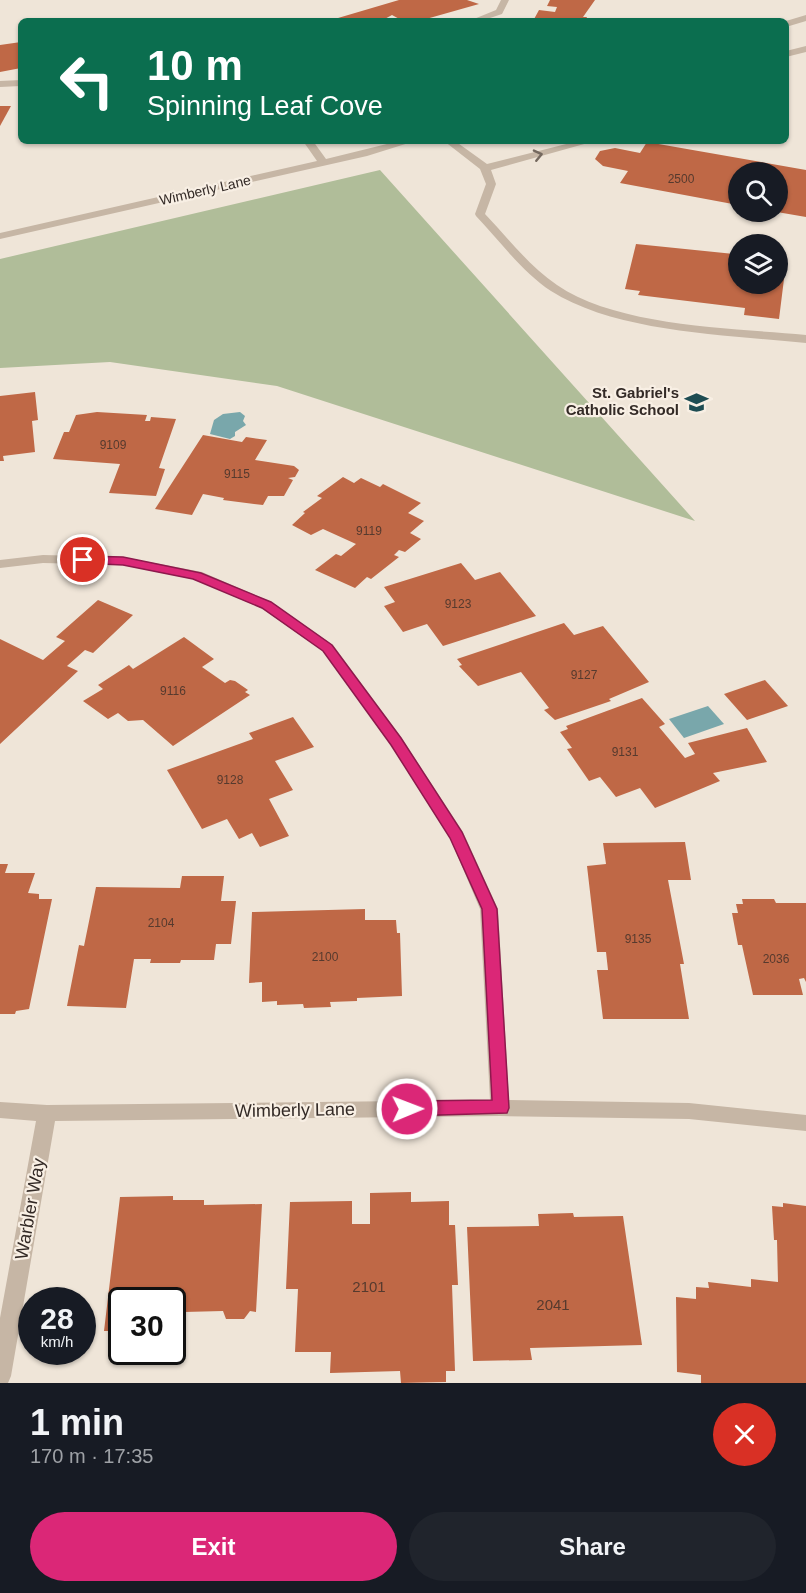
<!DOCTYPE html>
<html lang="en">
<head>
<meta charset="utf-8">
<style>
  body { margin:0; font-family:Helvetica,sans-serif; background:#20242c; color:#f1f3f6; height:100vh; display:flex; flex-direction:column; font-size:22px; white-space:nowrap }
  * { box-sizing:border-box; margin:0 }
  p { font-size:20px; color:#9ea1a6 }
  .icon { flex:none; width:33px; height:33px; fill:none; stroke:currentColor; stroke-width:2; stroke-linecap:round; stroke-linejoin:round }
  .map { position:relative; height:1383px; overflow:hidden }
  .sheet { display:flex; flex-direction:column; background:#171b24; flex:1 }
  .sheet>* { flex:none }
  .hud { position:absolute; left:18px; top:18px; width:771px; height:126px; border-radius:9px; box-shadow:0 2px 4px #0004; background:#0b6e4f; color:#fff; overflow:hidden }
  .fabs { position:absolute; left:728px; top:162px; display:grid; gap:12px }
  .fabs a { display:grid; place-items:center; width:60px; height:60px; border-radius:50%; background:#171b24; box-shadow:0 2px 4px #0004; font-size:30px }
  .speed { position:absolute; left:18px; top:1287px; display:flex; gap:12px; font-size:30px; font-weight:700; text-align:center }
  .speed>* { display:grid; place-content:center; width:78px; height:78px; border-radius:50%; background:#171b24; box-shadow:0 2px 4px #0004; line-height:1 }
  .speed small { font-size:15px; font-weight:400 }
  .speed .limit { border:3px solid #111; border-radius:9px; background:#fff; color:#111 }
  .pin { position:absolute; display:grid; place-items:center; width:51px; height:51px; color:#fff; margin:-26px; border:3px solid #fff; border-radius:50%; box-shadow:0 2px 6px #0007 }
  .me { position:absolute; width:66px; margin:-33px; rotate:89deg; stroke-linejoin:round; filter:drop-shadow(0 0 4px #0008) }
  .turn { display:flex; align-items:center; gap:21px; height:126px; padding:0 30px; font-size:27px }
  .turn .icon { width:78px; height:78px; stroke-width:2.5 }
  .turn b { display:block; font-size:42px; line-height:51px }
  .round { display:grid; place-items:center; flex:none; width:63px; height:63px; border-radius:32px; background:#20242c }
  .head { display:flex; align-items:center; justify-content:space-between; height:102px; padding:0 30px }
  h1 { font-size:36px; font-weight:600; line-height:45px }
  .primary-button { display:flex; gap:12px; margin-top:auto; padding:12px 30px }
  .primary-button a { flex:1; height:69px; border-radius:36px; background:#db2777; color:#fff; font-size:24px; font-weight:600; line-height:69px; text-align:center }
  .primary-button a+a { background:#20242c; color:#f1f3f6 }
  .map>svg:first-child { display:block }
  .green { fill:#b0bd99 }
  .water { fill:#79a7ab }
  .building { fill:#bf6846 }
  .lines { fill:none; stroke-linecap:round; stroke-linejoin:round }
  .minor { fill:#c6b6a5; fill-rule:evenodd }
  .oneway { stroke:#75695f }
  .route { fill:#db2777; stroke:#8e194d; stroke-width:1.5 }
  .labels { text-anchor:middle; stroke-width:4.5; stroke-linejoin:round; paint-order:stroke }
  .number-label { font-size:12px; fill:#563a2e }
  .far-street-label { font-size:14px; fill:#332a26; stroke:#f8efe4 }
  .poi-label { font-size:15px; font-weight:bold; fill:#332a26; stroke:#f8efe4; text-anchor:end }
  .near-number-label { font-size:15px; fill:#563a2e }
  .near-street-label { font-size:18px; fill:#332a26; stroke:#f8efe4 }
</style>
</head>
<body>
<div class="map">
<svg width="806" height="1383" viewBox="0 0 806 1383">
  <rect width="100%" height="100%" fill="#efe5d8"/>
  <polygon class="green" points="380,170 695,521 277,386 110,362 0,368 0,259"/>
  <g class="water">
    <polygon points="240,412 245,416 243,421 246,425 235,432 235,436 230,439 210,434 214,420 223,414"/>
    <polygon points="708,706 724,724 684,738 669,719"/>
  </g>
  <g class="building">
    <polygon points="399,0 467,0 479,4 419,21 403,21 392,15 381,21 343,21 338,18"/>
    <polygon points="550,0 595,0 583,17 587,17 585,21 533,21 539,10 555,12 557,7 547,6"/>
    <polygon points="21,42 21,68 0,72 0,45"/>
    <polygon points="0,106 11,106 0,126"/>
    <polygon points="647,142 806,170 806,217 777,212 777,172 738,172 738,205 620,183 628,171 603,166 595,159 600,151 615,148 640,153"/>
    <polygon points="636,244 734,254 734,257 738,257 738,284 777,284 777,262 786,263 779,319 744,315 745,308 638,295 640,291 625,289"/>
    <polygon points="35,392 38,420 32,421 35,452 3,456 4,461 0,461 0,396"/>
    <polygon points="97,412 147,415 145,421 150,421 151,417 176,419 159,468 165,469 156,496 109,493 120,464 53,459 64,432 69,432 76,415"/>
    <polygon points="203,435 242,442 246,437 267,440 255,460 294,466 299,470 295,477 288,478 293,480 284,496 268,496 263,505 223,500 224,498 203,494 192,515 155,509"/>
    <polygon points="343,477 354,483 361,478 380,487 383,484 421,503 408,513 424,521 410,533 421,539 405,552 399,550 394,555 399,557 371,579 367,577 355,588 315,570 336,554 341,556 356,544 323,529 311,535 292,525 305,513 303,512 322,498 317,496"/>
    <polygon points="461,563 475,580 500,572 536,616 443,646 427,624 403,632 384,606 395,602 384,587"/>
    <polygon points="98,600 133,615 93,653 85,650 67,666 78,671 0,744 0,639 43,660 65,641 56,637"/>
    <polygon points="564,623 574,635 603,626 649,682 609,699 611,701 555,720 544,710 549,708 521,672 478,686 459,666 462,665 457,659"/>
    <polygon points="184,637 214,659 202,667 225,683 230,680 235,681 248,690 245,692 250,695 173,746 143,720 128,721 118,713 108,719 83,701 103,689 98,685 129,665 133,669"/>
    <polygon points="765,680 788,706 747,720 724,694"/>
    <polygon points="642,698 665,724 659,727 685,758 695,754 688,743 747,728 767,762 713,773 720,781 655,808 640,788 616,797 600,777 589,781 567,749 572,748 560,732 568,729 566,726"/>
    <polygon points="293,717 314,747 275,761 293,790 269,799 289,836 260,847 252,833 239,839 227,819 202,829 167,770 253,739 249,733"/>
    <polygon points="685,842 691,880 668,880 684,964 680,964 689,1019 603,1019 597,970 608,970 606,952 597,952 587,866 606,864 603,843"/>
    <polygon points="0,864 8,864 5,873 35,873 28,893 39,894 39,899 52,899 29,1009 16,1011 15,1014 0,1014"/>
    <polygon points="182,876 224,876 221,901 236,901 231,944 216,944 214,960 181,960 180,963 150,963 151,959 134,959 126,1008 67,1006 79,945 84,946 96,887 180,888"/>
    <polygon points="742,899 774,899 776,903 806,903 806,982 804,978 799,979 803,995 753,995 742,945 738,945 732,913 738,913 736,904 743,904"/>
    <polygon points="365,909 365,920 396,920 397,933 400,933 402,996 357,998 357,1001 330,1002 331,1007 304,1008 303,1004 277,1005 277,1001 262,1002 262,982 249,983 252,912"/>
    <polygon points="411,1192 411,1202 449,1201 449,1225 455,1225 458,1285 452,1285 455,1371 446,1371 446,1382 401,1383 400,1371 330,1373 331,1352 295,1352 298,1289 286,1289 290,1202 352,1201 352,1224 370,1224 370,1193"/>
    <polygon points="173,1196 173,1200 204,1200 204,1205 262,1204 256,1312 250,1311 244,1319 226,1319 223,1311 184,1312 182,1330 172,1330 172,1300 122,1300 122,1331 104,1331 120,1197"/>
    <polygon points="783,1203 806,1206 806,1383 701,1383 701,1375 677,1372 676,1297 696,1299 696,1287 709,1288 708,1282 751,1287 751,1279 778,1282 777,1240 774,1240 772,1206 783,1207"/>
    <polygon points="573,1213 574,1217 623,1216 642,1345 530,1348 532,1360 473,1361 467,1227 539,1226 538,1214"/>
  </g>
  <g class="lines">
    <g class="minor">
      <polygon points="501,0 509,0 502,14 481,21 469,21 496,10"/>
      <polygon points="806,15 806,21 786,27 786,21"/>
      <polygon points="806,46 806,52 786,57 786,51"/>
      <polygon points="21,80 21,86 0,87 0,81"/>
      <polygon points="303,141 313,141 326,159 399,141 415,141 367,156 0,239 0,233 317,161"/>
      <path d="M444,141H455L487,164L578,141H595L491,170L496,184L485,214C508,238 529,266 557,285C618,327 733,328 806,335V343C729,335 617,333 551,291C522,272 500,241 476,216L475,214L486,184L480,169Z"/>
      <polygon points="43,555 123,557 202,572 271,602 333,645 401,737 463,832 498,909 509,1100 689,1103 806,1115 806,1131 689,1119 500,1116 55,1121 11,1376 8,1383 0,1383 0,1318 36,1121 0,1118 0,1102 47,1105 490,1100 480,909 450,838 391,745 323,651 261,608 194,579 123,565 43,563 0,568 0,560"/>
    </g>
  </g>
  <defs><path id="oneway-chevron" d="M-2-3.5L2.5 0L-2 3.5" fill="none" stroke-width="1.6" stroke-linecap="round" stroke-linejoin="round" transform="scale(1.5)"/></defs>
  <use class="oneway" href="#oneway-chevron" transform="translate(538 155) rotate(-13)"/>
  <polygon class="route" points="83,556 123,557 201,573 271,602 332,645 401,738 462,832 497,909 509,1108 507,1113 407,1116 401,1114 398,1109 401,1103 407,1101 492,1100 482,909 450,838 391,745 323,651 262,608 193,579 123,565 79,563 77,560"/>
  <defs>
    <symbol id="school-bare" viewBox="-9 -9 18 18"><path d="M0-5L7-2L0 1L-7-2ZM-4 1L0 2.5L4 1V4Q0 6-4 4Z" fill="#1e4c52" stroke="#f8efe4" stroke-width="2.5" paint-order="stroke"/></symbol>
  </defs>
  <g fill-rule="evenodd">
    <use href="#school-bare" x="680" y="386" width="33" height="33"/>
  </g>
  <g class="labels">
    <g class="number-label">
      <text x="681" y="183">2500</text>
      <text x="113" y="449">9109</text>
      <text x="237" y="478">9115</text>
      <text x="369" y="535">9119</text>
      <text x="458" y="608">9123</text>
      <text x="584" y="679">9127</text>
      <text x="173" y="695">9116</text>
      <text x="625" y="756">9131</text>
      <text x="230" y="784">9128</text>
      <text x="161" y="927">2104</text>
      <text x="638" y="943">9135</text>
      <text x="325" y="961">2100</text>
      <text x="776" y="963">2036</text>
    </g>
    <g class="far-street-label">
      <text transform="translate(205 190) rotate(-13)" y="5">Wimberly Lane</text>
    </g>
    <g class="poi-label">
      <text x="679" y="398">St. Gabriel's<tspan x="679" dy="17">Catholic School</tspan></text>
    </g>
    <g class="near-number-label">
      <text x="369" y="1292">2101</text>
      <text x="553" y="1310">2041</text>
    </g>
    <g class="near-street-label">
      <text transform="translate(295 1110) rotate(-1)" y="6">Wimberly Lane</text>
      <text transform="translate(30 1209) rotate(-80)" y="6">Warbler Way</text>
    </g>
  </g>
</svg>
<div class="fabs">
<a><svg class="icon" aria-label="search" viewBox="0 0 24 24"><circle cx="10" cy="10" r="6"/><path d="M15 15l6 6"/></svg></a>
<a><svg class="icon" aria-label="layers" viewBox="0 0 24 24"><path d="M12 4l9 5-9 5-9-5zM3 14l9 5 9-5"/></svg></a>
</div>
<div class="speed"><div>28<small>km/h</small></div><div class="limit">30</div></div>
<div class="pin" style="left:83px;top:560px;background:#d93025"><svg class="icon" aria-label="arrive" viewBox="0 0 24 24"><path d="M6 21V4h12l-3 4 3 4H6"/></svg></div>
<svg class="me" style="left:407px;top:1109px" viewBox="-20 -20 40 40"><circle r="17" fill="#db2777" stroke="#fff" stroke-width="3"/><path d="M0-11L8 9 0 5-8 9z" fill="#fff"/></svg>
<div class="hud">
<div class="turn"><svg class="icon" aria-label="left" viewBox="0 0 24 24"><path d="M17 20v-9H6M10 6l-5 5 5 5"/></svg><div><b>10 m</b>Spinning Leaf Cove</div></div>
</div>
</div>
<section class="sheet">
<div class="head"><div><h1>1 min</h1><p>170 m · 17:35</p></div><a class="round" style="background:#d93025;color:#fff"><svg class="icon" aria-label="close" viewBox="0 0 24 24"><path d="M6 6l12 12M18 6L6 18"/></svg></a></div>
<div class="primary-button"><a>Exit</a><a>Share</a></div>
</section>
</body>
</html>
